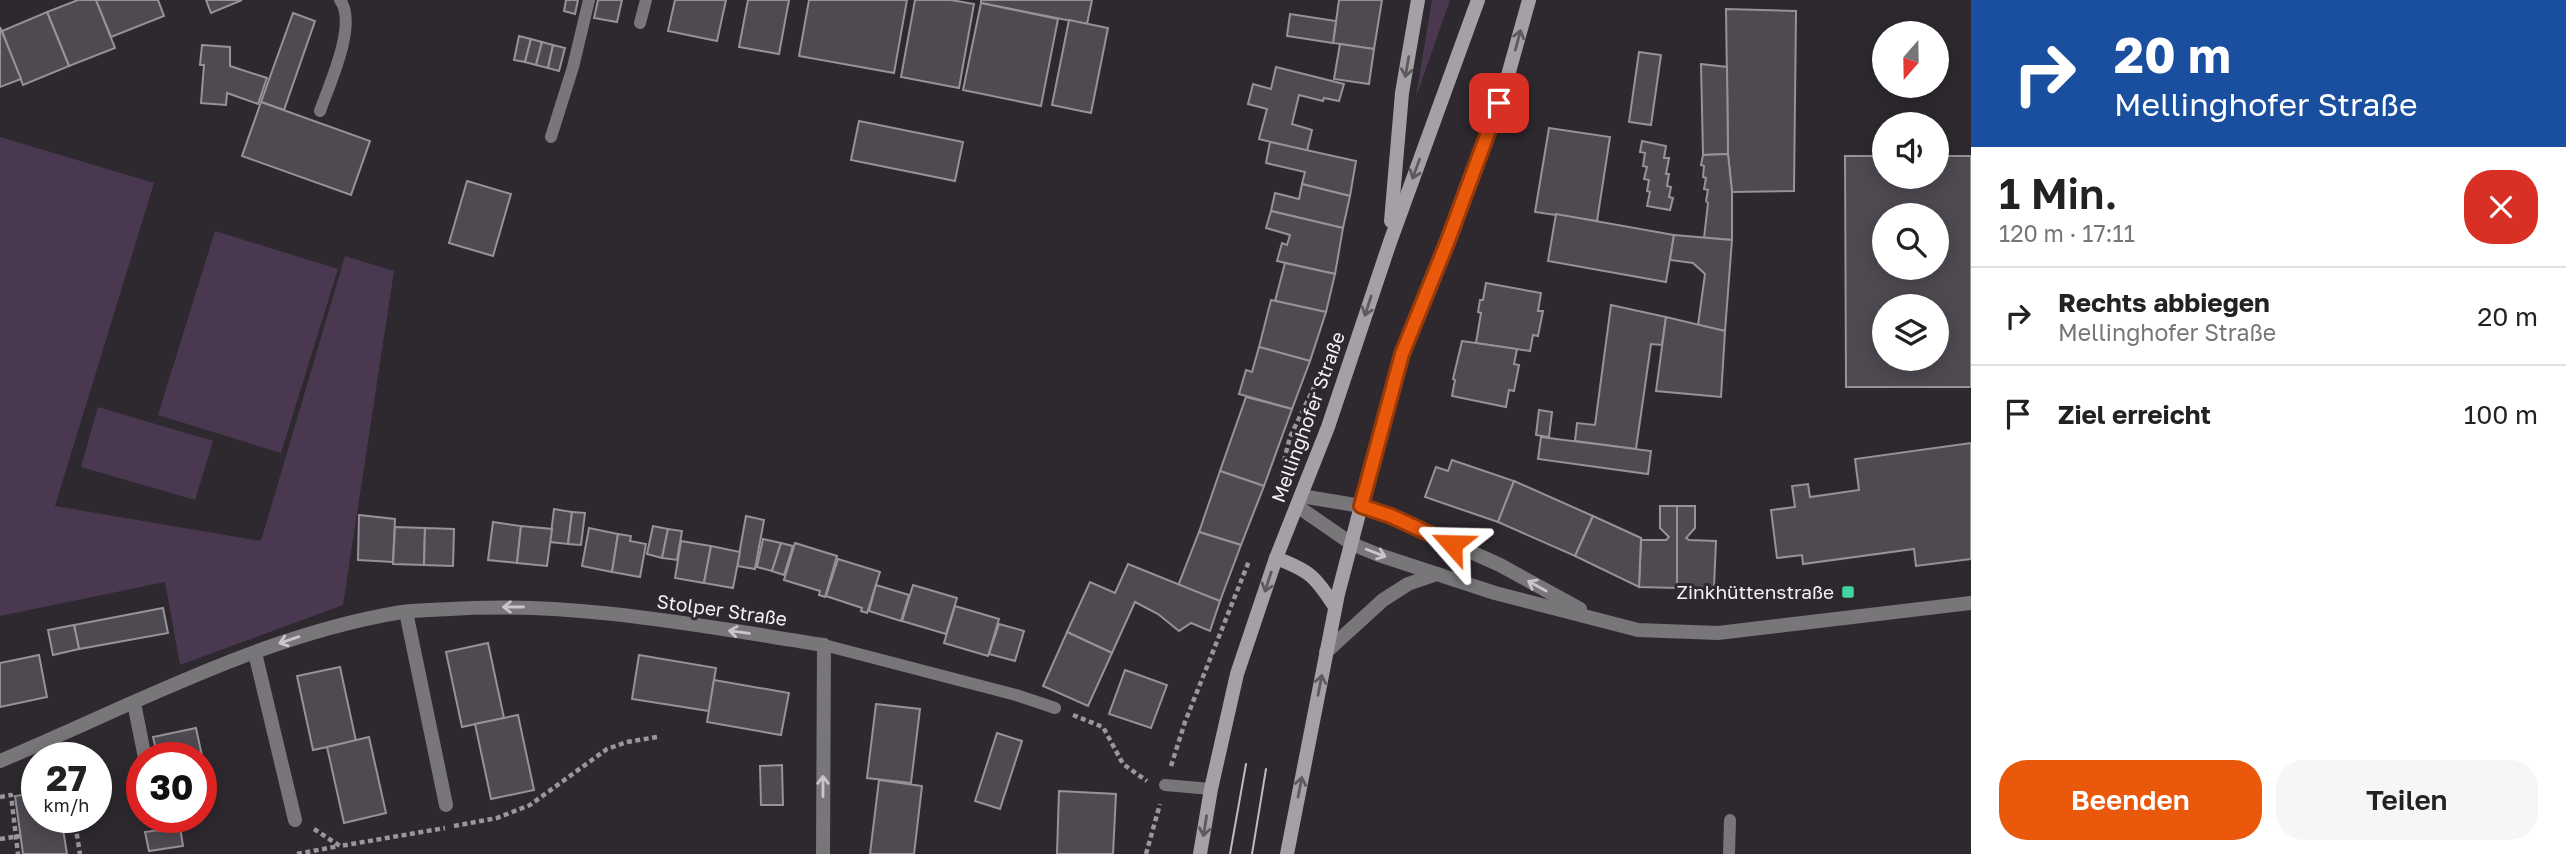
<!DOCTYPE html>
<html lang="de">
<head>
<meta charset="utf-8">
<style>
  body { margin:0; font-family:"Golos Text",sans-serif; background:#f6f6f6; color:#222; height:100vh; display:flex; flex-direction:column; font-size:26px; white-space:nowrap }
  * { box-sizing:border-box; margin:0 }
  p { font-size:23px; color:#767676 }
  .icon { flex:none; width:38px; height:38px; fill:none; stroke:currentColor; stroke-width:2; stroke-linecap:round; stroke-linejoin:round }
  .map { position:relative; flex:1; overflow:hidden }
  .side { display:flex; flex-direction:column; background:#fff; width:595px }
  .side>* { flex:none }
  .guide { background:#1a4fa0; color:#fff; overflow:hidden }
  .needle { width:46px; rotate:200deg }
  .fabs { position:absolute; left:1872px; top:21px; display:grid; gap:14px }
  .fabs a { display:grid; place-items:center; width:77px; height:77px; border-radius:50%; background:#fff; box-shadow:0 4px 18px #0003; font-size:35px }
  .speed { position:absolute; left:21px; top:742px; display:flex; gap:14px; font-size:35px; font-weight:700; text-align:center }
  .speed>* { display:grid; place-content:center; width:91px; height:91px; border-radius:50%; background:#fff; box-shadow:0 4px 18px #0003; line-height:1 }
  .speed small { font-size:18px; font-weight:400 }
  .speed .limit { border:10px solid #d22; background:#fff; color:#111 }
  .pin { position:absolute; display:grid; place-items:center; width:60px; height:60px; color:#fff; margin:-30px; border-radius:14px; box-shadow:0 4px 10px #0006 }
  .me { position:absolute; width:77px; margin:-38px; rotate:295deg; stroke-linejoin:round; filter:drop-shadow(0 0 5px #0008) }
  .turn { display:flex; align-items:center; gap:24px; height:147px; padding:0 28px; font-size:32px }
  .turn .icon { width:91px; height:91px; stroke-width:2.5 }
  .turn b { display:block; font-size:49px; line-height:60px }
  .round { display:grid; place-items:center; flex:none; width:74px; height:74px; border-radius:28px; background:#f6f6f6 }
  .summary { display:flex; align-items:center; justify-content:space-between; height:119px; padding:0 28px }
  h1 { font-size:42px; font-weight:600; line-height:52px }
  .cta { display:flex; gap:14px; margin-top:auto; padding:14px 28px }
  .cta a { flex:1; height:80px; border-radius:28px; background:#ea580c; color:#fff; font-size:28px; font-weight:600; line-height:80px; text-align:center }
  .cta a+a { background:#f6f6f6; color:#222 }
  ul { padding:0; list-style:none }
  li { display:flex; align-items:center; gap:21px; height:98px; padding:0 28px; border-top:2px solid #e0e0e0 }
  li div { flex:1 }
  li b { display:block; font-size:26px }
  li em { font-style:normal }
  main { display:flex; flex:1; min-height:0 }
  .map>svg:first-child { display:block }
  .green { fill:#4a3851 }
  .building { fill:#4f4a52; stroke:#979199; stroke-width:2; fill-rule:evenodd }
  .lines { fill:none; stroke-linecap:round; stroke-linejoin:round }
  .path { stroke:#9a969b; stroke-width:4.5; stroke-dasharray:5 3.5; stroke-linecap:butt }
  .service { stroke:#787679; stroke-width:12 }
  .minor { stroke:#787679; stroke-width:14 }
  .secondary { stroke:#a4a0a6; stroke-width:14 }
  .tram { stroke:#bebabf; stroke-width:2 }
  .oneway { stroke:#5d595f }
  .oneway2 { stroke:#c9c5ca }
  .route-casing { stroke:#983908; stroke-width:18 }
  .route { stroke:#ea580c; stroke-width:12 }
  .poi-dot { fill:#3fd4a2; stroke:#2d292f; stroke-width:2.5 }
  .labels { text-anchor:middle; stroke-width:6; stroke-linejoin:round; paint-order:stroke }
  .street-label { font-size:19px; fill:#f4f0f5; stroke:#2d292f }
  .poi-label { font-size:19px; fill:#f4f0f5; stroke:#2d292f; text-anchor:end }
</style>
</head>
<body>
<main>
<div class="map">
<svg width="1971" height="854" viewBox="0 0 1971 854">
  <rect width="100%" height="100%" fill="#2d292f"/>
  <g class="green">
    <polygon points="1432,0 1450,0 1416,97"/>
    <polygon points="0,137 154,183 55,506 261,541 345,256 394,271 343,605 180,665 165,582 0,616"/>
    <polygon points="215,231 338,269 281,453 158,415"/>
    <polygon points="98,407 213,441 195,500 81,467"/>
  </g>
  <g class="building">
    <polygon points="78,0 96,0 115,48 69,66 47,12"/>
    <polygon points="96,0 158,0 164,16 111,37"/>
    <polygon points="206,0 242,0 211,13"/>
    <polygon points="566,0 578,0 575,14 564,11"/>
    <polygon points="598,0 622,0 617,22 594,18"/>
    <polygon points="675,0 726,0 717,41 668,31"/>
    <polygon points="748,0 789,0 779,54 739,47"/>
    <polygon points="809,0 907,0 894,73 799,56"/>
    <polygon points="915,0 951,0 974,4 959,88 901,77"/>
    <polygon points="981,0 1092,0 1087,24 981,3"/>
    <polygon points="1339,0 1382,0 1374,49 1333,43"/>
    <polygon points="981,3 1058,19 1041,106 963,90"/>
    <polygon points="1726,9 1796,11 1794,191 1732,192 1728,154"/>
    <polygon points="47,12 69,66 23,85 2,31"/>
    <polygon points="293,13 315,21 284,110 261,102"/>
    <polygon points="1290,14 1336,21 1333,43 1287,36"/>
    <polygon points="1069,20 1108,28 1091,113 1052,105"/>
    <polygon points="0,27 21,79 0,87"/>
    <polygon points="519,36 531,39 525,62 514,60"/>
    <polygon points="531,39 542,42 536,65 525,62"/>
    <polygon points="542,42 553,45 548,68 536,65"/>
    <polygon points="1340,44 1374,49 1369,84 1334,79"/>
    <polygon points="202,45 230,47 230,66 267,78 258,104 227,93 226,105 201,103 204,65 200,65"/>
    <polygon points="553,45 565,48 559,71 548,68"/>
    <polygon points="1639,52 1661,55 1651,125 1629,122"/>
    <polygon points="1701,64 1727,67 1728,154 1703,155"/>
    <polygon points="1276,67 1344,84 1339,101 1324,98 1323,101 1299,95 1292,124 1312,130 1307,151 1259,139 1267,109 1248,104 1253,84 1271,89"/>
    <polygon points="261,102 370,141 351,195 242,156"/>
    <polygon points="859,121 963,142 955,181 851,160"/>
    <polygon points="1549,128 1610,137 1597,221 1535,212"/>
    <polygon points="1642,141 1666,146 1664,158 1669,158 1666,174 1669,174 1667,186 1671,187 1669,197 1673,198 1670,210 1647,206 1650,192 1647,191 1649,180 1644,179 1647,167 1643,166 1645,153 1640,152"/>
    <polygon points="1270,142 1356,161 1350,196 1302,184 1305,172 1266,163"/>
    <polygon points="1728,154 1732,192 1732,240 1704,238 1708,203 1706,201 1708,190 1704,189 1706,178 1703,177 1704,166 1701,165 1703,155"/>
    <path d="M1845,156H1885V177H1937V156H1971V387H1846ZM1885,215H1937V268H1885ZM1885,306H1937V359H1885Z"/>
    <polygon points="467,181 511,194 493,256 449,243"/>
    <polygon points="1302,184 1350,196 1343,228 1271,211 1275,193 1299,199"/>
    <polygon points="1271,211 1343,228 1335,274 1277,261 1282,243 1287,245 1290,235 1266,228"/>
    <polygon points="1556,214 1674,235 1666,282 1548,261"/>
    <polygon points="1674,235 1732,240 1725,331 1698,325 1705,274 1693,263 1670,260"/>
    <polygon points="1285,263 1335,274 1326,312 1275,301"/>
    <polygon points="1486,283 1541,293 1538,311 1543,311 1538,336 1533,335 1530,351 1476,343 1481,313 1478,312 1480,300 1483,300"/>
    <polygon points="1271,300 1326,312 1310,361 1259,347"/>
    <polygon points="1611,305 1666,317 1662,345 1651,344 1636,449 1575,441 1577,423 1595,425"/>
    <polygon points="1666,317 1725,331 1721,397 1656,391"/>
    <polygon points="1462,341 1517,349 1514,364 1519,365 1514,391 1509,390 1506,407 1452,396 1455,380 1453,379"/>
    <polygon points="1259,347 1310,361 1292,409 1239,394 1246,370 1252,372"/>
    <polygon points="1246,397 1292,409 1264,486 1220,471"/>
    <polygon points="1539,410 1552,412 1549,437 1536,435"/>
    <polygon points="1541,437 1651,451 1648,474 1538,459"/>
    <polygon points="1971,443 1971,559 1916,566 1914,549 1803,564 1802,555 1777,558 1771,510 1795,507 1792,486 1808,484 1810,497 1859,490 1855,459"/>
    <polygon points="1452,460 1514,481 1498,522 1425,497 1436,467 1448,471"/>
    <polygon points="1220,471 1264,486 1241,545 1199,532"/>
    <polygon points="1514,481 1593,516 1575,556 1498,522"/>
    <polygon points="1660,506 1677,506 1677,588 1639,587 1641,540 1666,540 1669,537 1660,528"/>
    <polygon points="1677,506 1695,506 1695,528 1686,538 1689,540 1716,541 1714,587 1677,588"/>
    <polygon points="554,509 572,512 568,544 550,542"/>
    <polygon points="572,512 585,513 581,545 568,544"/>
    <polygon points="359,515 395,519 393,562 358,560"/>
    <polygon points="746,516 764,520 755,569 737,566"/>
    <polygon points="1593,516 1641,538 1639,587 1575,556"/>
    <polygon points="493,522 521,526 517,563 488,560"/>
    <polygon points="521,526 552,529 547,566 517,563"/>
    <polygon points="653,526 668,529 662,558 647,554"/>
    <polygon points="395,527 425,528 424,565 393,564"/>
    <polygon points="425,528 454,529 453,566 424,565"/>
    <polygon points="589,528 618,534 612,572 582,566"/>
    <polygon points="668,529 682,531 677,560 662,558"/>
    <polygon points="1199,532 1241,545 1220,601 1178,586"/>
    <polygon points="618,534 631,536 630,541 646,544 640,577 612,572"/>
    <polygon points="763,539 781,543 772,571 757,567"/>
    <polygon points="681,541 711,546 704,583 675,578"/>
    <polygon points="781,543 793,546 784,575 772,571"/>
    <polygon points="795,543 837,556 825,597 819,595 820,591 784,580"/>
    <polygon points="711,546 740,552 733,588 704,583"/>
    <polygon points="838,559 880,572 867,613 861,611 862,608 826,596"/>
    <polygon points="1128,564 1220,601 1210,631 1191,623 1179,631 1158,614 1135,602 1112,653 1067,632 1090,582 1115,593"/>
    <polygon points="876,585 909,595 901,621 869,611"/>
    <polygon points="913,585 957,598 946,634 902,621"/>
    <polygon points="955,606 999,619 988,656 944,643"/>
    <polygon points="163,608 168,633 79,649 74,625"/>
    <polygon points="999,624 1024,631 1015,661 989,654"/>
    <polygon points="74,625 79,649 53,655 48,630"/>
    <polygon points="1067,632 1112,653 1088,706 1043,686"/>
    <polygon points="488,643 504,718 462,727 446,652"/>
    <polygon points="39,655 47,697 0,707 0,663"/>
    <polygon points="639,655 716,668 709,711 632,699"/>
    <polygon points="340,667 356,741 313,750 297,676"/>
    <polygon points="1125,670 1167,685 1151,728 1109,714"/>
    <polygon points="714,680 789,693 781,735 707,722"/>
    <polygon points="876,704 920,709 911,783 867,778"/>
    <polygon points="518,715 534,790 491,799 475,724"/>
    <polygon points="196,728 212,803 201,806 201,758 158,758 153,737"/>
    <polygon points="997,733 1022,741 1000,809 975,801"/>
    <polygon points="369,737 386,813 344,823 327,747"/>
    <polygon points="782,765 783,805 761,805 760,766"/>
    <polygon points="879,780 922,786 914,854 870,854"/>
    <polygon points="1059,791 1116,794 1113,854 1057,854"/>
    <polygon points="37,793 37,817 61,817 67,854 23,854 15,796"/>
    <polygon points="180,827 183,846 149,851 145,832"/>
  </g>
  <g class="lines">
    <g class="path">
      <polyline points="1282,478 1284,461 1290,437 1321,373"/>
      <polyline points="1073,715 1103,727 1123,764 1147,781"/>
      <polyline points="1171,766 1185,722 1249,561"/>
      <polyline points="0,797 11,795 18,854"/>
      <polyline points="74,817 80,854"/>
      <polyline points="454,826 497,818 530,805 607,749 627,742 657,737"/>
      <polyline points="314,829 340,846 445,828"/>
      <polyline points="0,839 20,836"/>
      <polyline points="297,854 339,846"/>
      <polyline points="1146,854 1160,804"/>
    </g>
    <g class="service">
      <polyline points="640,23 646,0"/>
      <path d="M320,111C329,85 358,24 340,0"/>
      <polyline points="551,137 573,67 589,0"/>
      <polyline points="824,645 1016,695 1055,708"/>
      <polyline points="1165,785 1211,789"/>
      <polyline points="1729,854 1730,820"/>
    </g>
    <g class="minor">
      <polyline points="1301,496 1361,506 1391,516 1500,565 1580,609"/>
      <polyline points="1297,506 1352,544 1379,555 1495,593 1638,630 1718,633 1971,603"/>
      <polyline points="406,612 446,805"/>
      <polyline points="1326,652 1383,600 1408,584 1437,574"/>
      <polyline points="255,653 295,820"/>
      <polyline points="134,703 145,758"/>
      <path d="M0,761C131,706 261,635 402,612C418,610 434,610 450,609C575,601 701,626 824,645L823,854"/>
      <polyline points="157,817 159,825"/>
    </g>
    <g class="secondary">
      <polyline points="1391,221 1402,93 1418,0"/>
      <path d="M1276,558C1310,571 1315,576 1335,607"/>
      <polyline points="1200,854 1211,789 1237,674 1276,558 1328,427 1390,242 1478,0"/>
      <polyline points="1287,854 1338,594 1390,395 1402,354 1447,243 1507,79 1529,0"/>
    </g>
    <g class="tram">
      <polyline points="1230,854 1246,764"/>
      <polyline points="1252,854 1266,769"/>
    </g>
  </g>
  <defs><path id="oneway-shaft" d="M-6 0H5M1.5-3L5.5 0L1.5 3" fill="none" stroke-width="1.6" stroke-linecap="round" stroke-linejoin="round" transform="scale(1.75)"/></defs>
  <g class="oneway">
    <use href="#oneway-shaft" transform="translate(1518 40) rotate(-75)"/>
    <use href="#oneway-shaft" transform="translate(1407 67) rotate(100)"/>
    <use href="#oneway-shaft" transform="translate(1416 169) rotate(110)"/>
    <use href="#oneway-shaft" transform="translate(1368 306) rotate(108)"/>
    <use href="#oneway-shaft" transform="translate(1268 582) rotate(108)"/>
    <use href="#oneway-shaft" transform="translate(1320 685) rotate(-79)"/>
    <use href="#oneway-shaft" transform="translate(1300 787) rotate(-79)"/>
    <use href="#oneway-shaft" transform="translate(1205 826) rotate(99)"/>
  </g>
  <g class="oneway2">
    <use href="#oneway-shaft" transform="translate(1376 553) rotate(21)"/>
    <use href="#oneway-shaft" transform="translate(1537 586) rotate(-151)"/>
    <use href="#oneway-shaft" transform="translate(513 607) rotate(-180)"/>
    <use href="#oneway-shaft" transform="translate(739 632) rotate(-172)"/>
    <use href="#oneway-shaft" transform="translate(289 640) rotate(161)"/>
    <use href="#oneway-shaft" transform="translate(823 786) rotate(-90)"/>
  </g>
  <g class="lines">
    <defs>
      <polyline id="route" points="1452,544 1391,516 1361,506 1402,354 1447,243 1499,103"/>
    </defs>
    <use href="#route" class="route-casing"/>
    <use href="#route" class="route"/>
  </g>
  <rect class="poi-dot" x="1841" y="585" width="14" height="14" rx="3.5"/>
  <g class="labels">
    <g class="street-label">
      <text transform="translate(1308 417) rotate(-70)" y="7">Mellinghofer Straße</text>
      <text transform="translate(722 610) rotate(8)" y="7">Stolper Straße</text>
    </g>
    <g class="poi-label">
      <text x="1834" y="599">Zinkhüttenstraße</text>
    </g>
  </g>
</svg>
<div class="fabs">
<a><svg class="needle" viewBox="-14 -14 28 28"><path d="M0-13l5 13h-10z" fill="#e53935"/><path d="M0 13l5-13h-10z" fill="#767676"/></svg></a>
<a><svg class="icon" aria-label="sound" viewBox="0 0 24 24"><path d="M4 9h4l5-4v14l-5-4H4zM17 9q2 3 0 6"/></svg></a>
<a><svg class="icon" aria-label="search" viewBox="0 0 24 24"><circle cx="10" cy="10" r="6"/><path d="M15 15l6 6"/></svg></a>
<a><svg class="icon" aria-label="layers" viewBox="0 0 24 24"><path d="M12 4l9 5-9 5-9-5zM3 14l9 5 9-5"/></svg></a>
</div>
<div class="speed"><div>27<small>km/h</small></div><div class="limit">30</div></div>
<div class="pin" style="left:1499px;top:103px;background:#d93025"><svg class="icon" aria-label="arrive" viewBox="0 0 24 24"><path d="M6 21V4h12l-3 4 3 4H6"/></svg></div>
<svg class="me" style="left:1452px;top:544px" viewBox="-20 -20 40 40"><path d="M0-17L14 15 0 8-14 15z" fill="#ea580c" stroke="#fff" stroke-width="4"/></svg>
</div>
<section class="side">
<div class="guide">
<div class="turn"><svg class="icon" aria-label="right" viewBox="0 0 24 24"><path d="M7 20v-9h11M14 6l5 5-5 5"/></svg><div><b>20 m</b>Mellinghofer Straße</div></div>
</div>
<div class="summary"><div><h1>1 Min.</h1><p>120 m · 17:11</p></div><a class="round" style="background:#d93025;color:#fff"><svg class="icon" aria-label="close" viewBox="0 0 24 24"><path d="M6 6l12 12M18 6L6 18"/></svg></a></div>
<ul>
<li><svg class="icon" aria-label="right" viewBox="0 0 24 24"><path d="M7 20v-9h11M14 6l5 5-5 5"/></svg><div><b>Rechts abbiegen</b><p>Mellinghofer Straße</p></div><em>20 m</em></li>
<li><svg class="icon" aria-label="arrive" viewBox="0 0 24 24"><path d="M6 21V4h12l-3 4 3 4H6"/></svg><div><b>Ziel erreicht</b></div><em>100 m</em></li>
</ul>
<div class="cta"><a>Beenden</a><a>Teilen</a></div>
</section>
</main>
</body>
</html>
